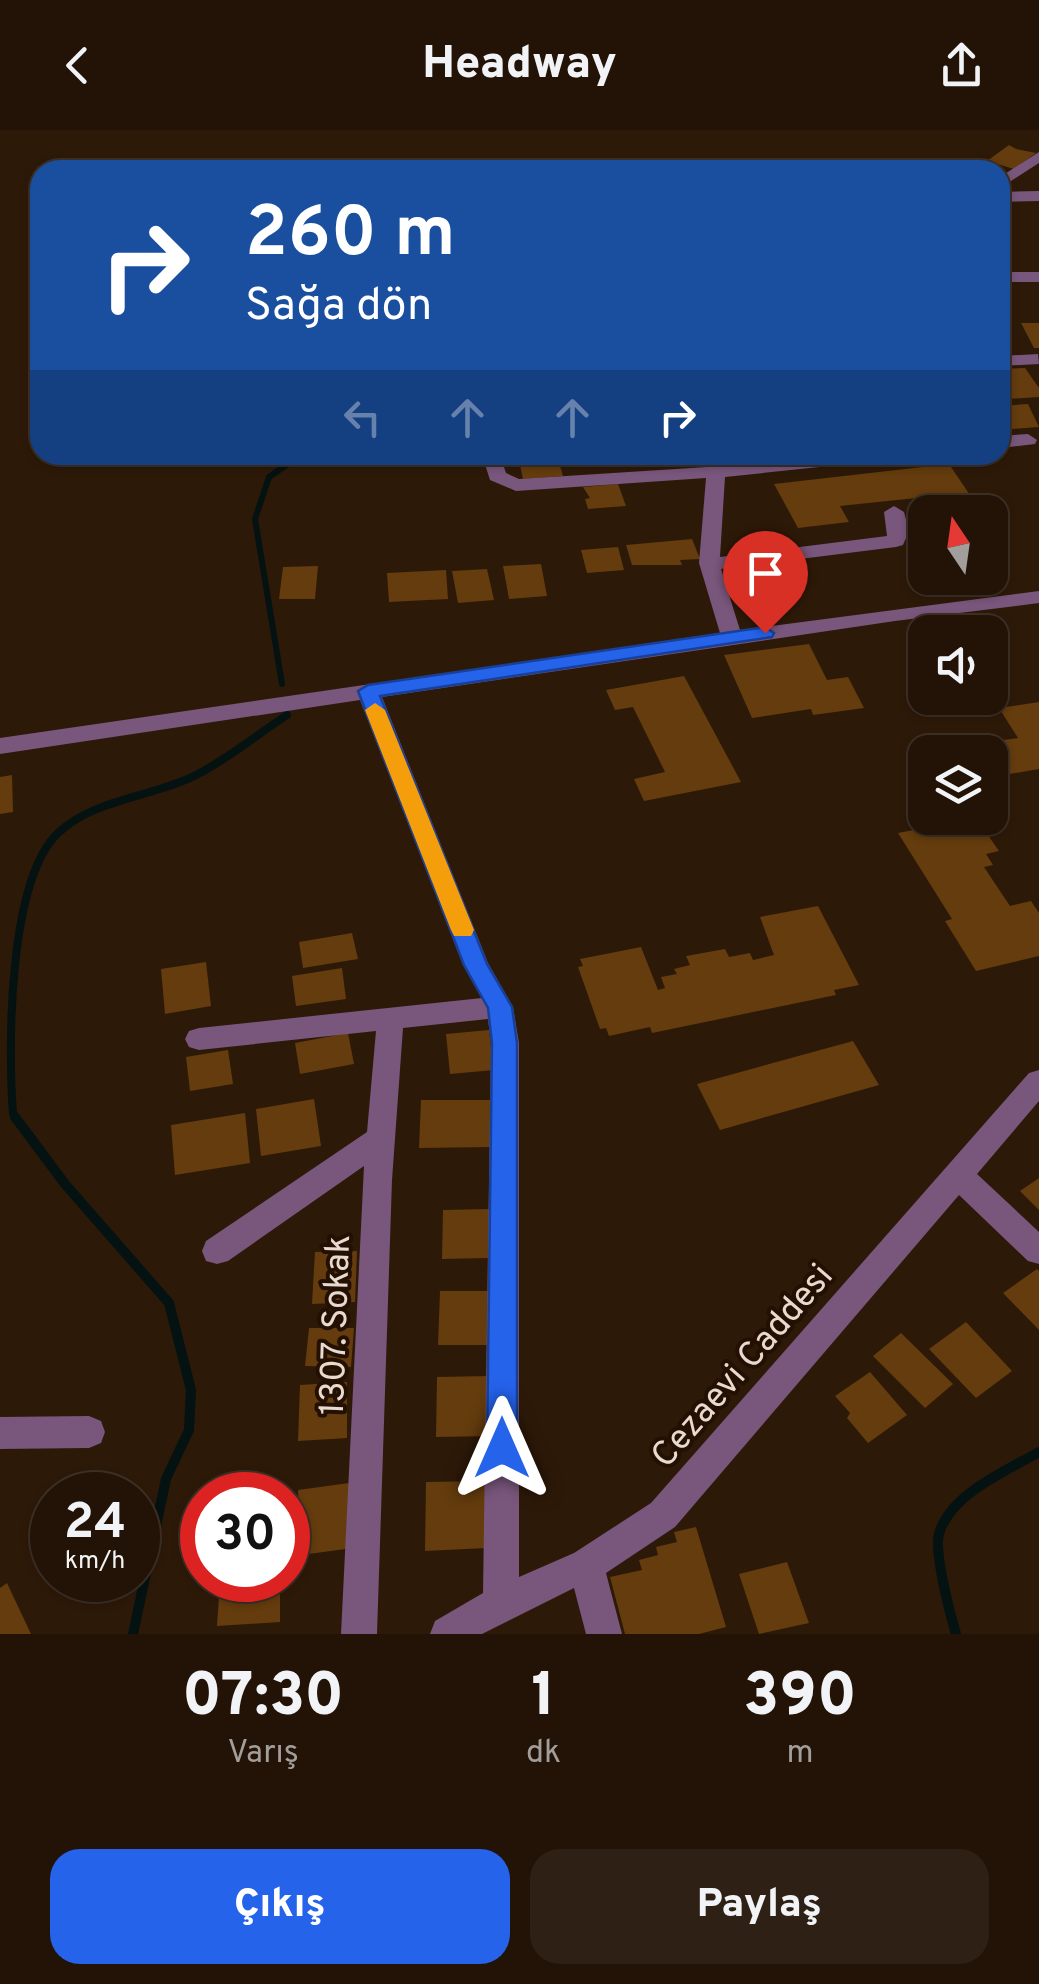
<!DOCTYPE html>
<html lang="tr">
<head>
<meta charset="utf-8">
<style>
  body { margin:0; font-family:Overpass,sans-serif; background:#2e2014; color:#f1f3f6; height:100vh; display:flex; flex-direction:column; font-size:38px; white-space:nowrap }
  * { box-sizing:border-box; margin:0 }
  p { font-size:32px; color:#a29e9b }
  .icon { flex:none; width:55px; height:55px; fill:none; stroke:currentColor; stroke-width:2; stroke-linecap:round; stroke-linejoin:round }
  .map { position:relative; height:1504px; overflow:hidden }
  .side { display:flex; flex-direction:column; background:#221306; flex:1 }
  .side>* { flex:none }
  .banner { position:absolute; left:30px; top:30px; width:980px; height:305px; border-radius:30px; box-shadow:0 2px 8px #0004,0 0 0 2px #3f3228; background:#1a4fa0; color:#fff; overflow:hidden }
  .needle { width:65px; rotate:347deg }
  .fabs { position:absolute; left:908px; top:365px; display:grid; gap:20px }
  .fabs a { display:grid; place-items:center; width:100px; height:100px; border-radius:20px; background:#221306; box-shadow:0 2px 8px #0004,0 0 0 2px #3f3228; font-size:50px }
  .speed { position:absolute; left:30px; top:1342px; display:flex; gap:20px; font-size:50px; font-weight:700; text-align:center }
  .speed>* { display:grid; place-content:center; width:130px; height:130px; border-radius:50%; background:#221306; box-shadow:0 2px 8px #0004,0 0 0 2px #3f3228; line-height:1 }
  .speed small { font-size:25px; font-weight:400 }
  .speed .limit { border:15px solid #d22; background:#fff; color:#111 }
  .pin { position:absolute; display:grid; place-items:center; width:85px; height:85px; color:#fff; margin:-102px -42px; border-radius:50% 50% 50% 0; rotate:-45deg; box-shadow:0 0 10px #0007 }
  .pin .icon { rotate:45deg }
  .me { position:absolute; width:110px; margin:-55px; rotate:0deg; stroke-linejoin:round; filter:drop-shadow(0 0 8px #0008) }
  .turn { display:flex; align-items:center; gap:35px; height:210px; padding:0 50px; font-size:45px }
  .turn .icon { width:130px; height:130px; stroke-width:2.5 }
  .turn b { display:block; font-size:70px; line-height:85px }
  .lanes { display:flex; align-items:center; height:95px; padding:0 50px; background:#0003; justify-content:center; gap:50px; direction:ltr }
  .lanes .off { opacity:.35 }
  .eta { display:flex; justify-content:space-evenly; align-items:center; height:170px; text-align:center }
  .eta b { font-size:60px; font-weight:800; line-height:70px }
  .button { display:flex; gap:20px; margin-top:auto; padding:20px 50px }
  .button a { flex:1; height:115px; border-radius:30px; background:#2563eb; color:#fff; font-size:40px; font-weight:800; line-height:115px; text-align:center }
  .button a+a { background:#2e2014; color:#f1f3f6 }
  header { display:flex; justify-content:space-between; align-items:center; height:130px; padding:0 50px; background:#221306; font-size:45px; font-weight:800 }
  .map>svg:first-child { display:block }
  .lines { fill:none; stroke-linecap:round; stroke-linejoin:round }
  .stream-far2 { stroke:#041212; stroke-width:6 }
  .stream-far1 { stroke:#041212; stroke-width:8 }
  .stream { stroke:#041212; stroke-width:10 }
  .building { fill:#643c0d }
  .minor { fill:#79567c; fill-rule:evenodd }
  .route { fill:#2563eb; stroke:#184099; stroke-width:2.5 }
  .slow { fill:#f59e0b }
  .labels { text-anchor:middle; stroke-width:8; stroke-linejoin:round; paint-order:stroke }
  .near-street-label { font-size:35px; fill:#e8dacf; stroke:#231002 }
</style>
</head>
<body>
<header><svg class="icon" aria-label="back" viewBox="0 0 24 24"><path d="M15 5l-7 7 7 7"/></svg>Headway<svg class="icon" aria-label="share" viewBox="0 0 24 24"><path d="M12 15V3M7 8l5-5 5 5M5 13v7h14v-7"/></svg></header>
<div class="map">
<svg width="1039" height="1504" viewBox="0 0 1039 1504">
  <rect width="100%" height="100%" fill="#2d1908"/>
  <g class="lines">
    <polyline class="stream-far2" points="282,554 255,389 269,347 301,325"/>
    <path class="stream-far1" d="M17,989L13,984C8,917 8,751 58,703C95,668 155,667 198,644C229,628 258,604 287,585"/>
    <g class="stream">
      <polyline points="15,987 65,1054 169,1173 191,1260 189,1300 166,1349 133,1504"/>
      <path d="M956,1504C950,1484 934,1423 939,1404C950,1364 1006,1341 1039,1322"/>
    </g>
  </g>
  <g class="building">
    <polygon points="1009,15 1016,19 1036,23 1014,39 987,31"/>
    <polygon points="1021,193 1039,193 1039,218 1034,218"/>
    <polygon points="1025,238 1039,258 1039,267 1007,269 1000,258 1000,239"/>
    <polygon points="1028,274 1039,297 1000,300 1000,276"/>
    <polygon points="518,325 557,325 563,346 523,349"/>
    <polygon points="949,334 978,377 926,382 916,368 840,376 849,392 798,398 774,354"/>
    <polygon points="618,354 626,376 588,379 585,369 590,368 583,357"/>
    <polygon points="692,409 700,429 680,430 682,435 632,435 626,415"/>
    <polygon points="618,417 624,440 587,443 581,420"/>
    <polygon points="541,434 547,466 509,469 503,436"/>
    <polygon points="318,436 315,469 279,469 283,437"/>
    <polygon points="487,439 494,470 458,473 452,441"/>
    <polygon points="446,440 448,469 389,472 387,443"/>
    <polygon points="809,514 827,550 848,547 864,578 813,585 811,579 752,588 724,525"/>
    <polygon points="684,546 741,652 644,671 634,649 665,642 633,577 615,580 606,560"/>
    <polygon points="1039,572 1039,639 1004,645 983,613 1018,608 999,578"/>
    <polygon points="12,645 13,682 0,684 0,647"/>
    <polygon points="976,688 999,721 986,724 993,735 984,737 1010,776 1031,771 1039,783 1039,826 976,841 945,791 952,789 898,703"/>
    <polygon points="818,776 859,855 834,860 836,865 652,903 650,897 609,906 606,898 600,899 578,837 583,836 580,829 641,817 658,860 665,858 661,847 677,844 674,839 690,835 686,826 725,819 729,827 750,823 753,830 774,825 760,787"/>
    <polygon points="352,803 358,829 303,838 299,812"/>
    <polygon points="206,832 211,876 165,884 161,839"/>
    <polygon points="342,838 346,869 296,876 292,846"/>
    <polygon points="489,900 494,940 450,944 446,904"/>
    <polygon points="348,903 354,934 300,944 295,913"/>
    <polygon points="853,911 879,955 720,1000 697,954"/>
    <polygon points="228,920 233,954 190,961 186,927"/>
    <polygon points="314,969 321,1016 261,1026 256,979"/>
    <polygon points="421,970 493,970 493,1017 419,1018"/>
    <polygon points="245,983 250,1033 175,1045 171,995"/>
    <polygon points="1039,1048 1039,1080 1020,1061"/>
    <polygon points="489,1079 489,1128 442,1129 443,1080"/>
    <polygon points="357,1121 355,1172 312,1174 315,1122"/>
    <polygon points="1037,1139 1039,1141 1039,1200 1003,1163"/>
    <polygon points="440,1161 489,1161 488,1215 438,1215"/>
    <polygon points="966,1192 1012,1241 976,1268 929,1219"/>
    <polygon points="309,1198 354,1198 351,1237 305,1236"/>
    <polygon points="901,1203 953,1254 925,1278 873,1226"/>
    <polygon points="870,1242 907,1285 868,1313 847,1288 850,1283 835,1266"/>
    <polygon points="490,1246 492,1306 436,1307 437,1247"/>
    <polygon points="347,1252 347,1308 298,1311 300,1255"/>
    <polygon points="485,1351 486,1418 425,1421 426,1352"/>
    <polygon points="349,1353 353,1418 301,1425 298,1360"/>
    <polygon points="696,1397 726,1497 699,1504 625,1504 610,1447 642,1440 639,1430 658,1425 656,1417 677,1412 674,1402"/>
    <polygon points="787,1432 809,1493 759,1504 739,1444"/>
    <polygon points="220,1450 280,1450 280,1492 217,1496"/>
    <polygon points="7,1453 31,1504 0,1504 0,1458"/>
  </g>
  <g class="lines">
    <g class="minor">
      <polygon points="1039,22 1039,33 1000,58 1000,47"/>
      <polygon points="1039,61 1039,71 1000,72 1000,62"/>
      <rect x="1000" y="142" width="39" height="10"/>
      <polygon points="1038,224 1039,234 1000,236 1000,226"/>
      <polygon points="1028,304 1037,310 1035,314 1000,318 1000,306"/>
      <polygon points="482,325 500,325 506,343 519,349 707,337 709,325 725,325 726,335 823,325 886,325 877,331 725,347 720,427 887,406 884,382 894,376 904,382 909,401 903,415 896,417 721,439 740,500 1039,461 1039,473 895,491 382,567 488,833 513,877 519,913 519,1447 574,1423 651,1373 1029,943 1039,940 1039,971 977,1044 1039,1102 1039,1134 1028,1131 959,1065 675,1397 606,1443 622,1504 586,1504 574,1458 482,1504 430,1504 435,1491 483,1463 491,913 488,889 403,898 392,1050 377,1504 341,1504 364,1036 228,1131 217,1134 206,1131 202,1121 206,1111 367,1002 376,901 199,920 189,917 185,909 189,901 199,898 482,868 463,835 360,570 0,624 0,608 720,503 699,433 706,348 516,361 490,350"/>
      <polygon points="89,1286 101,1291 105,1302 101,1313 89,1318 0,1319 0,1287"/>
    </g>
  </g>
  <polygon class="route" points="765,497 774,503 772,507 380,566 487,834 512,877 517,913 517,1318 512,1328 502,1332 491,1328 487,1318 492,913 488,878 464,835 358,561 368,555"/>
  <polygon class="slow" points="375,573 385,580 474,800 471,806 454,806 451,800 365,580"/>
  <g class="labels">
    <g class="near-street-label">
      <text transform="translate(334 1195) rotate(-88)" y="12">1307. Sokak</text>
      <text transform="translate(741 1235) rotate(-49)" y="12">Cezaevi Caddesi</text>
    </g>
  </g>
</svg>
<div class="fabs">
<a><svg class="needle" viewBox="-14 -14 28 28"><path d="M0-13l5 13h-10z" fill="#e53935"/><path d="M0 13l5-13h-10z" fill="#a29e9b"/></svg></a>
<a><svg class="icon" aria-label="sound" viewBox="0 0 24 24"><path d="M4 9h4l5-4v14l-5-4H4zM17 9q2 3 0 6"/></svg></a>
<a><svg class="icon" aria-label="layers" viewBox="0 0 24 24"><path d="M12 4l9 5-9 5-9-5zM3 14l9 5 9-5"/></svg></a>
</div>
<div class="speed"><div>24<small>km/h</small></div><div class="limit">30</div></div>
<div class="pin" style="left:765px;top:503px;background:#d93025"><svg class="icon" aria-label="arrive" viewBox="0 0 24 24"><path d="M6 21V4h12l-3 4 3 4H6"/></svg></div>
<svg class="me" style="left:502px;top:1318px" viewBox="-20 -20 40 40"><path d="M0-17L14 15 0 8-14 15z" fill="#2563eb" stroke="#fff" stroke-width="4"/></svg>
<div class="banner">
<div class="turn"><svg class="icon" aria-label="right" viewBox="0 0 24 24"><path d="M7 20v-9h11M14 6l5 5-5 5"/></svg><div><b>260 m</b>Sağa dön</div></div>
<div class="lanes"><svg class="icon off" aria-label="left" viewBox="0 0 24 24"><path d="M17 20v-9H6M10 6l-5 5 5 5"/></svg><svg class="icon off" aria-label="ahead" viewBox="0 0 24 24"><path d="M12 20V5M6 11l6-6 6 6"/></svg><svg class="icon off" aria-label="ahead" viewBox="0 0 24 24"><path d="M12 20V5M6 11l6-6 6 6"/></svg><svg class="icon" aria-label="right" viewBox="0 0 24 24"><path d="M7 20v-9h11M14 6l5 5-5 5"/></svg></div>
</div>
</div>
<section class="side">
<div class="eta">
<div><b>07:30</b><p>Varış</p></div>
<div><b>1</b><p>dk</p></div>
<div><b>390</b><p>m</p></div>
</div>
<div class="button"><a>Çıkış</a><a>Paylaş</a></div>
</section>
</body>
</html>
